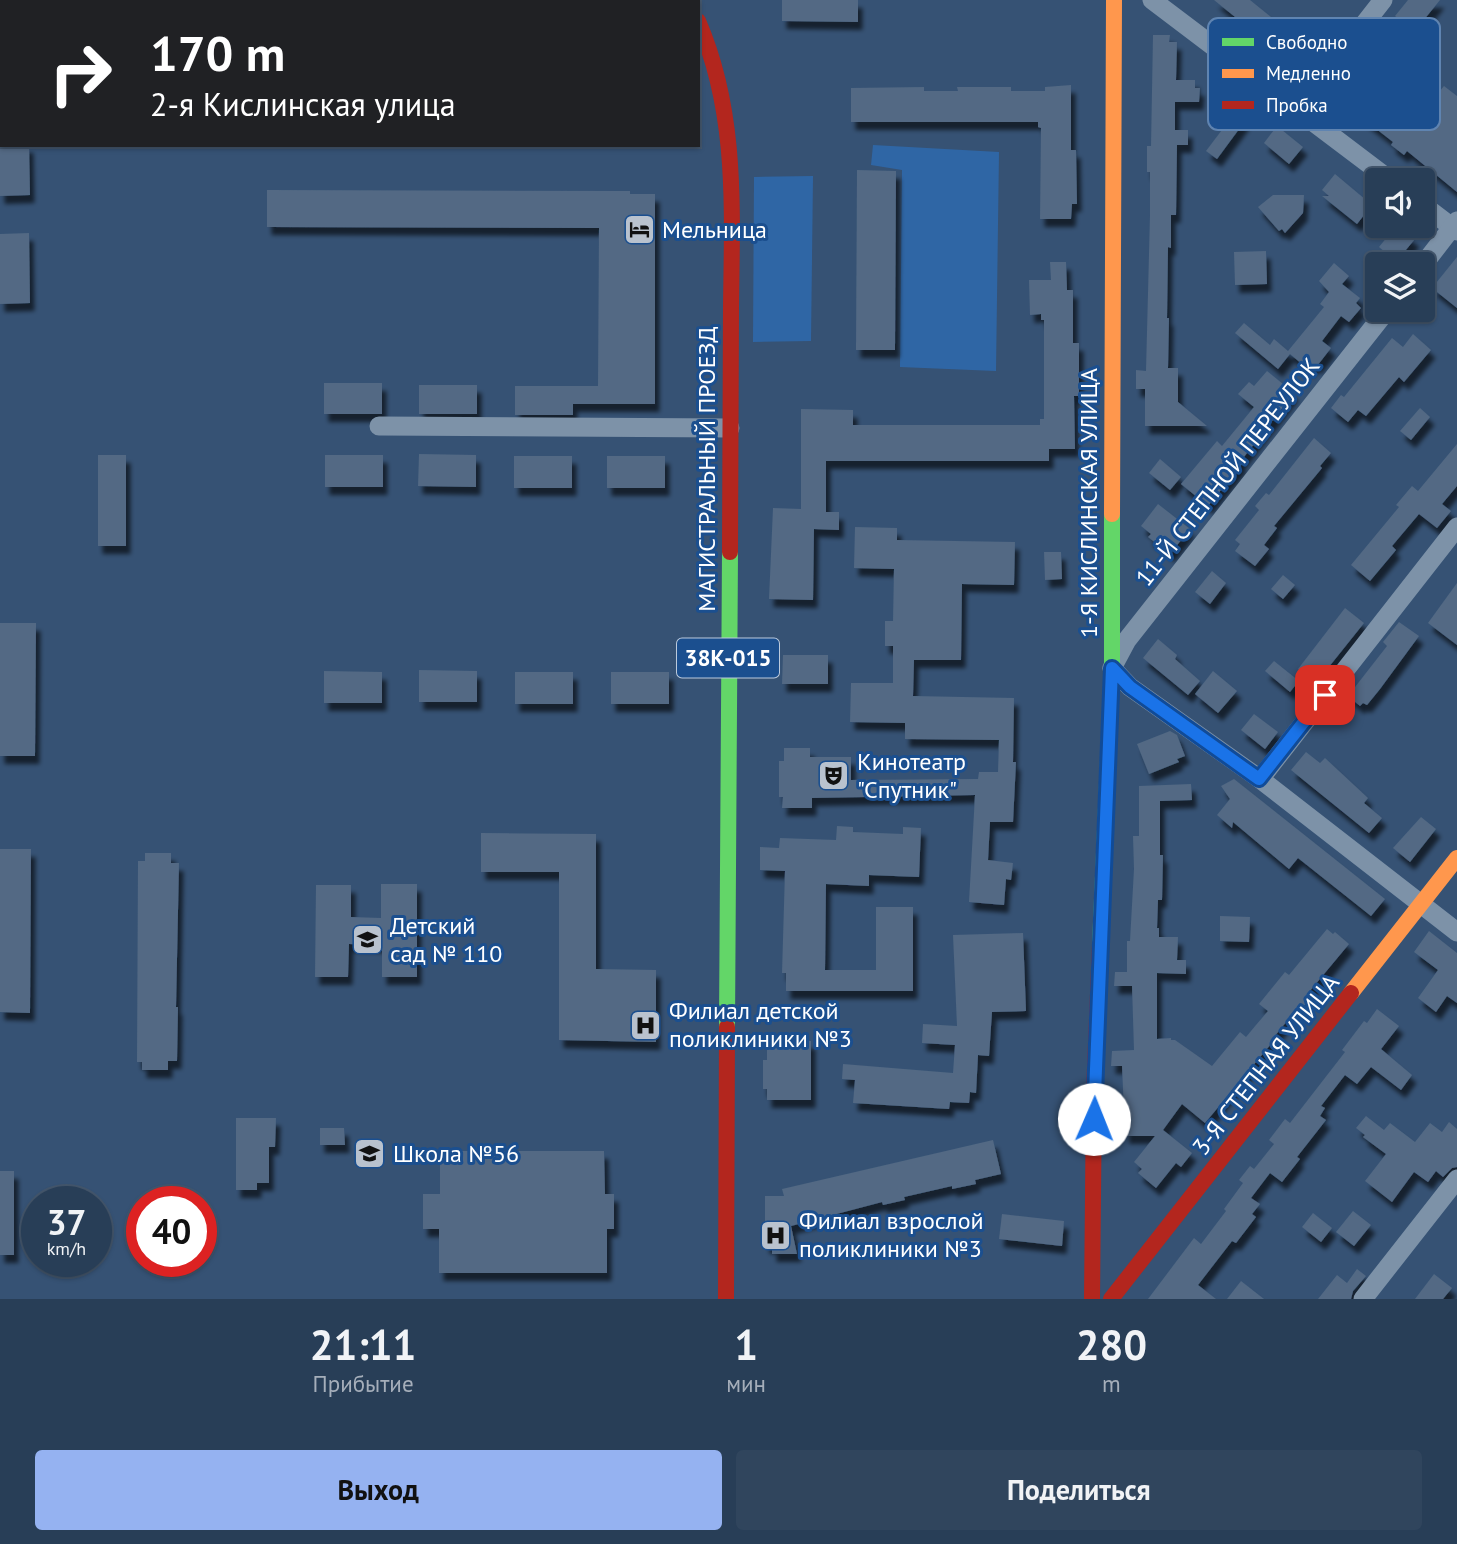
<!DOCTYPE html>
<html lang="ru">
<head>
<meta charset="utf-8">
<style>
  body { margin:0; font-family:"PT Sans",sans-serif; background:#30455d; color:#f1f3f6; height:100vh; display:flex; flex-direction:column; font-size:26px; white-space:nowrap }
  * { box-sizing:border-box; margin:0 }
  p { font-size:23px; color:#a5aeba }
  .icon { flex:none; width:38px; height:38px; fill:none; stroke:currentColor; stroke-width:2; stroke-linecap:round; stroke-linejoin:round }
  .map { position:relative; height:1299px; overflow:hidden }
  .panel { display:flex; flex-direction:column; background:#283e57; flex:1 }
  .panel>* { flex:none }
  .hud { position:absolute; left:0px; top:0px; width:700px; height:147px; box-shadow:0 2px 5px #0004,0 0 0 2px #44576d; background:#202124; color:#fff; overflow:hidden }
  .controls { position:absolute; left:1365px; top:168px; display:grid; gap:14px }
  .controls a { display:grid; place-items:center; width:70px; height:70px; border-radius:7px; background:#283e57; box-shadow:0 2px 5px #0004,0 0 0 2px #44576d; font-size:35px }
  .speed { position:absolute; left:21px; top:1186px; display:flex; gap:14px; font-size:35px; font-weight:700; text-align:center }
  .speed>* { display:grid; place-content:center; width:91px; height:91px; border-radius:50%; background:#283e57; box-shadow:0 2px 5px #0004,0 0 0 2px #44576d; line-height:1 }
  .speed small { font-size:18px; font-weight:400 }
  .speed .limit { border:10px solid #d22; background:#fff; color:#111 }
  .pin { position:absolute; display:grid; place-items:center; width:60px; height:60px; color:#fff; margin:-30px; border-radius:14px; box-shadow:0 4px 10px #0006 }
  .me { position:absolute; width:77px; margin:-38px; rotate:1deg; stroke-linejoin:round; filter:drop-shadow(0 0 5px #0008) }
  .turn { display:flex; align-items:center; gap:24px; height:147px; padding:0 35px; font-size:32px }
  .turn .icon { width:91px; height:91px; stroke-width:2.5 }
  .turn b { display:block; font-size:49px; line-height:60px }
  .eta { display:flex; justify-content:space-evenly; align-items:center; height:119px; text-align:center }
  .eta b { font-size:42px; font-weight:700; line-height:49px }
  .primary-button { display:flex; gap:14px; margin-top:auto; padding:14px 35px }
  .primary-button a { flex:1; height:80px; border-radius:7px; background:#95b2f1; color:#111; font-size:28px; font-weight:700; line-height:80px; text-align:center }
  .primary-button a+a { background:#30455d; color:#f1f3f6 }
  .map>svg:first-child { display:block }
  .green { fill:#2f66a5 }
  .building { fill:#526984; filter:url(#shadow) }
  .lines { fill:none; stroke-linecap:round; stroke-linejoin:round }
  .street { stroke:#7d92a8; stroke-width:19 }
  .fast { stroke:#63d668; stroke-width:16 }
  .slow { stroke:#ff974d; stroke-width:16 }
  .jam { stroke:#b3261e; stroke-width:16 }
  .route-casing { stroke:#114b97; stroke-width:18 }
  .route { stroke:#1a73e8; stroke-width:12 }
  .labels { text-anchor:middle; stroke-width:6; stroke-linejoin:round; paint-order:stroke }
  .shield { fill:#1b4f8f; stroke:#bbcadd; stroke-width:2 }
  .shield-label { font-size:23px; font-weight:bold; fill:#fff }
  .poi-label { font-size:24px; fill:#fff; stroke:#1b4f8f; text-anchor:start }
  .street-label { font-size:24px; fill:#fff; stroke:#1b4f8f }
  .key { fill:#1b4f8f; stroke:#5f84b1; stroke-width:2 }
  .key-label { font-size:19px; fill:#fff }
</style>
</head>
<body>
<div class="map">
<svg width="1457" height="1299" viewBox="0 0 1457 1299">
  <defs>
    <filter id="shadow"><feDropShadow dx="4.5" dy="8" stdDeviation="2" flood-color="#0009"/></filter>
  </defs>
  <rect width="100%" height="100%" fill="#365274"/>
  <g class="green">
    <polygon points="873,145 999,152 996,371 900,367 902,170 871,165"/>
    <polygon points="813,176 811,341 753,342 754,177"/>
  </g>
  <g class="building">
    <polygon points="782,0 858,0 858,22 782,21"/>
    <polygon points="1214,0 1250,0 1298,39 1300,36 1323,56 1307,75"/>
    <polygon points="1408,0 1440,0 1414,32 1395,16"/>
    <polygon points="1382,22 1397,34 1383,50 1391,55 1368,86 1414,122 1444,86 1457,96 1457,192 1407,151 1404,155 1391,145 1393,142 1334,96 1368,55 1360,50"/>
    <polygon points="1153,35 1170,35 1169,42 1177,42 1176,80 1195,80 1195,88 1200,88 1199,102 1175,102 1175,130 1188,130 1188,145 1177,145 1176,215 1171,215 1171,248 1168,247 1167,318 1169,318 1168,368 1178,368 1178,402 1207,426 1145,426 1145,389 1136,389 1136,370 1146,371 1150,215 1150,172 1147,172 1147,146 1151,146"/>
    <polygon points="1071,85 1071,150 1076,150 1077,204 1072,204 1071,219 1040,219 1041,128 1038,127 1038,122 851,122 851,88 924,87 924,91 958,91 957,87 1011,87 1011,91 1045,91 1045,87"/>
    <polygon points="1234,114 1245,121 1217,159 1206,151"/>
    <polygon points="1277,126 1303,147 1289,164 1264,143"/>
    <polygon points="0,145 29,145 30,195 0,196"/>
    <polygon points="857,170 896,171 895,350 856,350"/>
    <polygon points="1335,174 1372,205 1357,224 1322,196 1329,196 1322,190"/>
    <polygon points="267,190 630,191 630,194 655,194 655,404 573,404 573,415 515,415 515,386 598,386 599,228 267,227"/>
    <polygon points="1273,195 1304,195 1303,213 1285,233 1282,229 1279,231 1258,207"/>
    <polygon points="1396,226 1415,239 1400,257 1396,254 1392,258 1379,247"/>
    <polygon points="29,233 30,303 0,304 0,234"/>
    <polygon points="1266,251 1267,284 1235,285 1234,252"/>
    <polygon points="1457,257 1457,308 1432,288"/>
    <polygon points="1050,262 1066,262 1067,290 1073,290 1073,343 1079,343 1079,396 1074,396 1075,449 1049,449 1049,461 826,461 826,512 839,512 839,530 814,529 813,600 769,599 773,508 801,509 801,409 853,410 853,425 1040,425 1040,419 1044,419 1044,320 1041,320 1041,314 1030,315 1029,280 1051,280"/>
    <polygon points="1334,263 1349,276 1342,284 1360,298 1356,303 1361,308 1349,322 1341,316 1322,341 1331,348 1317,366 1313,364 1309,370 1290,354 1278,369 1235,333 1244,323 1270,345 1274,339 1288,351 1324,307 1320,304 1329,292 1319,281"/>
    <polygon points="1413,334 1431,350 1404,382 1399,377 1366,416 1358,410 1348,422 1331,408 1341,395 1344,397 1392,338 1403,347"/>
    <polygon points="1267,371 1294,393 1240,462 1242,464 1208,506 1181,484 1217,441 1222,446 1254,407 1238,394 1249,382 1254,386"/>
    <rect x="324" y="383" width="58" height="31"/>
    <rect x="419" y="385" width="58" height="29"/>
    <polygon points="1420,408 1430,417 1411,440 1400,431"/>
    <polygon points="1314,438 1331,453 1320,466 1322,468 1274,526 1277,528 1264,545 1269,549 1255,566 1235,551 1240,544 1235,540 1259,510 1255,506 1266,493 1269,495"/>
    <polygon points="1457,444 1457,486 1442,504 1451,511 1437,528 1419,514 1392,546 1396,550 1370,581 1351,565 1399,507 1396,505 1412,486 1418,491"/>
    <polygon points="419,454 476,455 476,487 418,486"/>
    <rect x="98" y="455" width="28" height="91"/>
    <rect x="325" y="455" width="58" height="32"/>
    <rect x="514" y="456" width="58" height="32"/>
    <rect x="607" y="456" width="58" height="32"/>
    <polygon points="1160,459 1181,477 1170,490 1149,473"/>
    <polygon points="1158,504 1190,529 1170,554 1148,537 1151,534 1141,526"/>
    <polygon points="855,527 897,528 897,540 1015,542 1014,585 962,584 961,660 914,660 913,696 1014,698 1013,762 1016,762 1013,822 990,822 988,860 1013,863 1011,880 1006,879 1004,905 969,902 975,795 812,798 812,808 782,808 783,797 779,797 779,761 784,761 784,748 810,748 810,757 851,757 851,780 978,779 979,772 998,772 999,740 905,739 905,723 850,722 851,683 893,683 893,646 885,646 885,621 893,621 894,569 854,568"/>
    <polygon points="1044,552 1061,552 1062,579 1045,580"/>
    <polygon points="1212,571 1226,583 1210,604 1195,592"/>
    <polygon points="1283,575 1295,585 1283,599 1271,589"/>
    <polygon points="1457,583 1457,645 1428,623"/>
    <polygon points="1345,608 1364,623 1316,683 1298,669"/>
    <polygon points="1399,622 1419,636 1380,689 1367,705 1363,703 1360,706 1348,696 1387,646 1383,642"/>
    <polygon points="0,623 36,623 35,756 0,756"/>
    <polygon points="1158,639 1177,655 1175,659 1200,681 1188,695 1143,658"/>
    <polygon points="783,655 828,655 828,684 782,684"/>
    <polygon points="1274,661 1299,681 1290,692 1265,671"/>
    <polygon points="419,670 477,671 477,702 419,702"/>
    <polygon points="324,671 382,672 382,703 324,703"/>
    <polygon points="1213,671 1237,691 1218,713 1195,694"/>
    <rect x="515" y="672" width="58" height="32"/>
    <rect x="611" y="672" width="58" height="32"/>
    <polygon points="1254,714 1278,732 1265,749 1241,730"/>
    <polygon points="1170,731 1177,735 1185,756 1177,759 1179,762 1149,774 1137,744"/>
    <polygon points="1306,752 1320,763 1325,758 1368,798 1364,803 1382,818 1369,833 1291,770"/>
    <polygon points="1234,779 1385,899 1371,916 1298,858 1289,869 1233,822 1232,828 1217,815 1230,799 1221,786"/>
    <polygon points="1191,784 1192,800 1160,801 1160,855 1163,855 1162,900 1158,900 1157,928 1159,928 1159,937 1178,937 1177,960 1186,960 1186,974 1157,973 1157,1039 1171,1038 1171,1040 1175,1040 1212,1066 1240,1032 1246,1037 1256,1025 1268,1011 1259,1004 1285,972 1289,975 1327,929 1333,934 1335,932 1349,944 1309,992 1313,995 1299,1012 1296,1010 1274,1037 1276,1038 1205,1123 1182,1104 1163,1130 1192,1153 1181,1167 1176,1163 1156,1188 1138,1173 1142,1169 1134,1162 1155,1136 1125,1136 1122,1066 1111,1066 1112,1051 1134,1050 1132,986 1114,986 1115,972 1127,972 1127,941 1130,941 1134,869 1133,836 1139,836 1139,786"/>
    <polygon points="1421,817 1436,829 1410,862 1393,848"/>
    <polygon points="837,826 853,827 853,832 903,834 903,827 921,828 919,877 869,875 869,886 826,884 825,970 876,970 876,907 913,907 913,991 786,991 786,973 782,973 785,871 760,870 760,847 779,848 780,838 836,840"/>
    <polygon points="481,833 596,834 596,969 656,970 656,1042 559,1040 559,872 481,872"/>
    <polygon points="0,849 31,849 30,1013 0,1012"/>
    <polygon points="145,853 171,853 171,863 179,863 176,1007 178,1007 177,1061 168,1061 168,1070 142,1070 142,1062 137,1062 138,861 145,861"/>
    <polygon points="381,884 417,884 417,977 382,977 382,945 349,944 348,977 315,977 316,885 351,885 351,917 381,918"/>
    <polygon points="1220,916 1250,917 1249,942 1220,941"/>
    <polygon points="1429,931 1457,953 1457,1003 1447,996 1436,1012 1418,998 1438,970 1414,952"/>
    <polygon points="1023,933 1026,1011 992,1012 989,1056 978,1055 976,1093 970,1092 969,1103 950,1102 949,1109 853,1103 855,1080 842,1079 843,1064 953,1073 955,1045 922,1043 923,1024 957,1026 953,935"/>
    <polygon points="1377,1009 1399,1026 1381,1049 1412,1075 1401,1090 1371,1067 1357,1084 1345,1075 1321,1106 1325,1108 1320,1116 1326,1120 1297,1157 1300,1159 1282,1182 1270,1173 1251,1198 1260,1204 1252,1214 1256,1217 1236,1243 1232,1241 1198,1285 1216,1299 1148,1299 1194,1238 1201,1244 1226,1211 1224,1209 1243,1183 1239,1180 1250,1166 1254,1169 1274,1144 1269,1140 1285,1119 1290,1123 1345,1052 1342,1050 1364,1021 1367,1023"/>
    <polygon points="789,1040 811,1041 811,1100 767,1100 767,1089 763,1089 763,1060 767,1060 767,1048 789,1048"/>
    <polygon points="1366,1116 1384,1130 1390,1123 1415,1142 1430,1123 1442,1132 1449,1122 1457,1129 1457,1167 1452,1168 1443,1177 1436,1171 1428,1182 1414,1172 1392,1202 1365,1181 1386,1154 1363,1137 1365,1135 1356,1128"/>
    <polygon points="236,1118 276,1118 275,1147 269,1147 269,1183 257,1183 257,1190 236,1190"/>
    <polygon points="320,1128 344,1128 345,1145 320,1145"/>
    <polygon points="993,1140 1001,1174 975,1180 976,1184 952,1189 952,1186 904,1197 905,1200 883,1205 882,1202 791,1226 797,1254 772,1254 772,1246 765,1246 765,1196 784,1196 782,1189"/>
    <polygon points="440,1151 604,1151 605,1194 614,1194 614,1229 607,1229 607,1273 439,1273 439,1229 423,1229 423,1194 440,1194"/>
    <rect x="0" y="1171" width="14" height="84"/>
    <polygon points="1353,1211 1371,1225 1354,1246 1336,1232"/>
    <polygon points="1313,1213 1332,1228 1321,1242 1302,1227"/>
    <polygon points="1002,1214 1064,1221 1062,1246 999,1239"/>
    <polygon points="1357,1269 1366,1276 1353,1291 1351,1299 1318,1299 1337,1275 1347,1283"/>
    <polygon points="1434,1274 1452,1288 1443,1299 1415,1299"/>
    <polygon points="1241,1281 1264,1299 1227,1299"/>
  </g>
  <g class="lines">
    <g class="street">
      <polyline points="1152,0 1390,180"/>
      <polyline points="1297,110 1383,0"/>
      <polyline points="1423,205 1457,231"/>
      <polyline points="1423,265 1457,221"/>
      <polyline points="1387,310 1127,640 1112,668 1130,687 1260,779 1457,932"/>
      <polyline points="379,426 730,428"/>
      <polyline points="1260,779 1457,527"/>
      <polyline points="1363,1299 1457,1179"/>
    </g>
    <g class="fast">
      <polyline points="686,0 687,2"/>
      <polyline points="1100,945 1112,668 1112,514"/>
      <polyline points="727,1027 730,552"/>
    </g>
    <g class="slow">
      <polyline points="1112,514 1114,0"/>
      <polyline points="1351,993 1457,858"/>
    </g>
    <g class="jam">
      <path d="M698,21C738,113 732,210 731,308C731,389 730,471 730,552"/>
      <polyline points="726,1299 727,1027"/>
      <polyline points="1092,1299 1094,1092 1100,945"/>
      <polyline points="1111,1299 1351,993"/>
    </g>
  </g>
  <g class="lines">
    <defs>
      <polyline id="route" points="1094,1119 1112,668 1130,687 1259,779 1325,695"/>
    </defs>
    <use href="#route" class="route-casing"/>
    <use href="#route" class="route"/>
  </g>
  <defs>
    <symbol id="hotel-square" viewBox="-11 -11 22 22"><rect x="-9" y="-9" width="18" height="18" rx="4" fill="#b9c2ce" stroke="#1b4f8f"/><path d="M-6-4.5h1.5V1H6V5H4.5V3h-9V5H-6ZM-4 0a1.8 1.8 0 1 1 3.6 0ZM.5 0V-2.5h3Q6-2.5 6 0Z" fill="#111"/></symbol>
    <symbol id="theatre-square" viewBox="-11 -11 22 22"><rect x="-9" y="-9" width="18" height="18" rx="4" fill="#b9c2ce" stroke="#1b4f8f"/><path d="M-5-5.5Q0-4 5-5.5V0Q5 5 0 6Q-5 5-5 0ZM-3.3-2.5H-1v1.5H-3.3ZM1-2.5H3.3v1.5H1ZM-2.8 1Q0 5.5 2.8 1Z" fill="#111"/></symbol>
    <symbol id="school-square" viewBox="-11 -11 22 22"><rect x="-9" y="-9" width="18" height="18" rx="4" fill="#b9c2ce" stroke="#1b4f8f"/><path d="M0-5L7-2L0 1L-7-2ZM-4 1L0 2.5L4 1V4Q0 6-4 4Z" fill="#111"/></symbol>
    <symbol id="hospital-square" viewBox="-11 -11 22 22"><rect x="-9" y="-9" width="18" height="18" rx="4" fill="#b9c2ce" stroke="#1b4f8f"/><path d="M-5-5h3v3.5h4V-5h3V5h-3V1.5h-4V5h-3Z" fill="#111"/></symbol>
  </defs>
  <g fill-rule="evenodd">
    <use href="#hotel-square" x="622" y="212" width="35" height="35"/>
    <use href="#theatre-square" x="816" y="758" width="35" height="35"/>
    <use href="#school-square" x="350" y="922" width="35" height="35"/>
    <use href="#hospital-square" x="628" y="1008" width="35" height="35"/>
    <use href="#school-square" x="352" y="1136" width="35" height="35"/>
    <use href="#hospital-square" x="758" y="1218" width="35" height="35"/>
  </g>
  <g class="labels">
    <rect class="shield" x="677" y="638.5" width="102" height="39" rx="5"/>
    <g class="shield-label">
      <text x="728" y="666">38К-015</text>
    </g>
    <g class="poi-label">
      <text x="662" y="238">Мельница</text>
      <text x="857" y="770">Кинотеатр<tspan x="857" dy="28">"Спутник"</tspan></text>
      <text x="390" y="934">Детский<tspan x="390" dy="28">сад № 110</tspan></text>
      <text x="669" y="1019">Филиал детской<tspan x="669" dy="28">поликлиники №3</tspan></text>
      <text x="393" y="1162">Школа №56</text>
      <text x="799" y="1229">Филиал взрослой<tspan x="799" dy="28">поликлиники №3</tspan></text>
    </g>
    <g class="street-label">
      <text transform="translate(707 469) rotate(-90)" y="8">МАГИСТРАЛЬНЫЙ ПРОЕЗД</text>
      <text transform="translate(1228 472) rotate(-52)" y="8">11-Й СТЕПНОЙ ПЕРЕУЛОК</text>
      <text transform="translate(1089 503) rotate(-90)" y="8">1-Я КИСЛИНСКАЯ УЛИЦА</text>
      <text transform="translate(1266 1065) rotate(-52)" y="8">3-Я СТЕПНАЯ УЛИЦА</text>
    </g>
  </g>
  <rect x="1208" y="18" width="232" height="112" rx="10" class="key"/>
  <rect x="1222" y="38" width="32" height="8" fill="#63d668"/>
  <rect x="1222" y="69" width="32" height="9" fill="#ff974d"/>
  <rect x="1222" y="101" width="32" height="8" fill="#b3261e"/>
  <g class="key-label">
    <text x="1266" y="49">Свободно</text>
    <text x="1266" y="80">Медленно</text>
    <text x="1266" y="112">Пробка</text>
  </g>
</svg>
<div class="controls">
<a><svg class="icon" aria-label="sound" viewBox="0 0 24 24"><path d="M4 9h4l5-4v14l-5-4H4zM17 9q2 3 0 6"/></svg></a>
<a><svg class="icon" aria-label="layers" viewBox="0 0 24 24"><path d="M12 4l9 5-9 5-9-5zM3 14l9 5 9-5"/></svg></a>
</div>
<div class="speed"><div>37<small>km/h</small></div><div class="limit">40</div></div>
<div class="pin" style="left:1325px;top:695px;background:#d93025"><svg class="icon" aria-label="arrive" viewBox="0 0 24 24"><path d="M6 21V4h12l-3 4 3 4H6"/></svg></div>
<svg class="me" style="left:1094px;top:1119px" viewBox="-20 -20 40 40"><circle r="19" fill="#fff"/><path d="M0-13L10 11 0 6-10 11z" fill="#1a73e8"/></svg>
<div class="hud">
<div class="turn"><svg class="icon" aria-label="right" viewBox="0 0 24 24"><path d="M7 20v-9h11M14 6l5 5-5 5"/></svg><div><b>170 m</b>2-я Кислинская улица</div></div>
</div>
</div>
<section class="panel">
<div class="eta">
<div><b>21:11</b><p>Прибытие</p></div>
<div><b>1</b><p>мин</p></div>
<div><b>280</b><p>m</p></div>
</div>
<div class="primary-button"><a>Выход</a><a>Поделиться</a></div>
</section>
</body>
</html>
